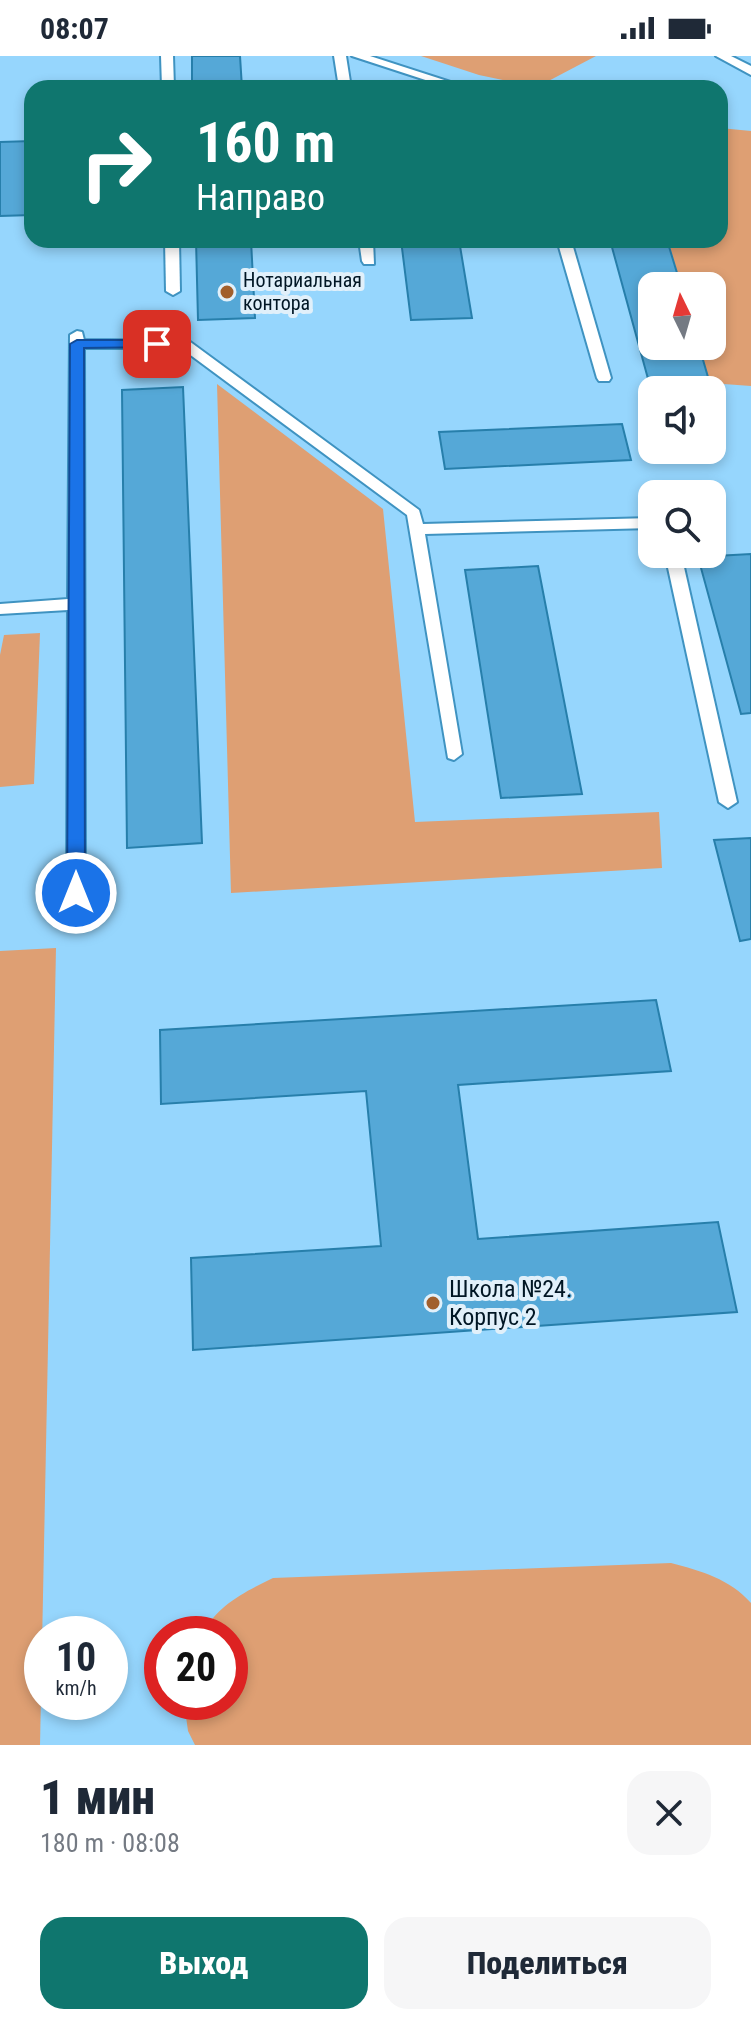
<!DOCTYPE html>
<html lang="ru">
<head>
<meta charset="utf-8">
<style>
  body { margin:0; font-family:"Roboto Condensed",sans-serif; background:#f6f6f7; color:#1f2937; height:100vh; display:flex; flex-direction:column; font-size:30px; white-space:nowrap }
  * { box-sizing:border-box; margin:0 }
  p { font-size:26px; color:#747a83 }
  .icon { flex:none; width:44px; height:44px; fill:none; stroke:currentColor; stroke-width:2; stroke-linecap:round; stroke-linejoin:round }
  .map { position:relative; height:1689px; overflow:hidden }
  .panel { display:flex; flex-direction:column; background:#fff; flex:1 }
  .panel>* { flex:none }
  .guide { position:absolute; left:24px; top:24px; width:704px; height:168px; border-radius:24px; box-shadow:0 4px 12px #0003; background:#0f766e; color:#fff; overflow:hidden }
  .needle { width:52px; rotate:355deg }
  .buttons { position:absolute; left:638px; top:216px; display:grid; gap:16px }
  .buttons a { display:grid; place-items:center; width:88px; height:88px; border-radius:16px; background:#fff; box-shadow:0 4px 12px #0003; font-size:40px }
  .speed { position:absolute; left:24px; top:1560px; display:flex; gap:16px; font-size:40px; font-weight:700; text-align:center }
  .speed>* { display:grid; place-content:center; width:104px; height:104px; border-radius:50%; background:#fff; box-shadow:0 4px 12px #0003; line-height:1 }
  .speed small { font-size:20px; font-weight:400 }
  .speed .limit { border:12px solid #d22; background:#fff; color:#111 }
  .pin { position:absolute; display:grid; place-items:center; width:68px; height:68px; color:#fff; margin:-34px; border-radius:16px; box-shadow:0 4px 12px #0006 }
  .me { position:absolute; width:88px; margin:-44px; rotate:0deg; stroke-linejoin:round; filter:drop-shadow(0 0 6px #0008) }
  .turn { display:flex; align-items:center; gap:28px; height:168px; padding:0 40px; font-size:36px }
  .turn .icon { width:104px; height:104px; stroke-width:2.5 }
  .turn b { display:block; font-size:56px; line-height:68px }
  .round { display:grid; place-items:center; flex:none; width:84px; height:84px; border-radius:24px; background:#f6f6f7 }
  .overview { display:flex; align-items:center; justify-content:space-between; height:136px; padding:0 40px }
  h1 { font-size:48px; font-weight:800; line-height:60px }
  .button { display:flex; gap:16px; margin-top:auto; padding:16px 40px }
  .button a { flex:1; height:92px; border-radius:24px; background:#0f766e; color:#fff; font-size:32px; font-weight:800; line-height:92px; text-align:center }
  .button a+a { background:#f6f6f7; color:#1f2937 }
  .status { display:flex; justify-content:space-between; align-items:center; height:56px; padding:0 40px; background:#fff; direction:ltr }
  .status svg { height:22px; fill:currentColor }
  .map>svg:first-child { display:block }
  .green { fill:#de9f73 }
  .building { fill:#55a8d7; stroke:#277fab; stroke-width:2 }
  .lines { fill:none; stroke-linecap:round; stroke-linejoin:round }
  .lane-casing { stroke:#3f93c1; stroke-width:4 }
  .lane { fill:#fff; fill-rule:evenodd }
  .route { fill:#1a73e8; stroke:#114b97; stroke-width:2 }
  .poi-dot { fill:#a15f2c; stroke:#e1f0fa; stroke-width:3 }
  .labels { text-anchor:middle; stroke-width:8; stroke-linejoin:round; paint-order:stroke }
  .far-poi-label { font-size:20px; fill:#001624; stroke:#e1f0fa; text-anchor:start }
  .poi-label { font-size:24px; fill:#001624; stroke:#e1f0fa; text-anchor:start }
</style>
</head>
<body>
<div class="status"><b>08:07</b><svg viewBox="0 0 49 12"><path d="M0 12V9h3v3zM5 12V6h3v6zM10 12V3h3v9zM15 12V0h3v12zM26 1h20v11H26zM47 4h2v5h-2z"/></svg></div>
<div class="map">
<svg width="751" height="1689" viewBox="0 0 751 1689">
  <rect width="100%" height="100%" fill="#96d6fd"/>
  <g class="green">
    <polygon points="421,0 596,0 537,31 479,19"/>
    <polygon points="720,72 751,75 751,330 710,327 699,290 712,290 712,230 681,230 668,184 720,184"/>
    <polygon points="217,328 383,453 415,766 659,756 662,812 231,837"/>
    <polygon points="40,577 34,728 0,731 0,599 4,579"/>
    <polygon points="56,892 40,1689 0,1689 0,895"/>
    <path d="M671,1507C701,1515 730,1523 751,1547V1689H195L188,1675L184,1646H230V1578H202C218,1549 244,1536 273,1522Z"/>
  </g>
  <g class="building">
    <polygon points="192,0 240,0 242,32 192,32"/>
    <polygon points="32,85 32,159 0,160 0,86"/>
    <polygon points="196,184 251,184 255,262 198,264"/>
    <polygon points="401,184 459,184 472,262 411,264"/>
    <polygon points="610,184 667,184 681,230 652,230 652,290 699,290 710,328 650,330"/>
    <polygon points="183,331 202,787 127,792 122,334"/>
    <polygon points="622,368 631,404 445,413 439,376"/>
    <polygon points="751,498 751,657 741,658 698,501"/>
    <polygon points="538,510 582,738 501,742 465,514"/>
    <polygon points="751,782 751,883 740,885 714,784"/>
    <polygon points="656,944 671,1015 458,1029 478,1183 718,1166 737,1256 193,1294 191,1202 381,1190 366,1035 161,1048 160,974"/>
  </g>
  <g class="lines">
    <defs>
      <g id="lane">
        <polygon points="161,0 173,0 174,32 162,32"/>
        <polygon points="334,0 346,0 351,32 339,32"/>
        <polygon points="352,0 370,0 469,32 450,32"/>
        <polygon points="716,0 731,0 751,10 751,19"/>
        <polygon points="165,184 179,184 180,235 173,239 166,235"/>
        <polygon points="359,184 373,184 374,208 364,208 362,205"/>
        <polygon points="557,184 571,184 611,322 609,325 599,325 597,322"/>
        <polygon points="77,275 82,276 84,284 189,285 419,454 423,468 652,462 652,472 425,478 462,698 454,704 448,702 407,459 181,292 84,292 85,837 82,842 70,842 67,837 68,554 0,558 0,548 68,543 70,279"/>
        <polygon points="665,498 681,498 737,746 728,752 719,746"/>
      </g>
    </defs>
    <use href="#lane" class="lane-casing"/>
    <use href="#lane" class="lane"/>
  </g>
  <polygon class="route" points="157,284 162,285 162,291 84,292 85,837 76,844 67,837 70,288 77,284"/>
  <g class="poi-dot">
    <circle cx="227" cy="236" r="8"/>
    <circle cx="433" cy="1247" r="8"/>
  </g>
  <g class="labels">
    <g class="far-poi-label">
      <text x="243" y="231">Нотариальная<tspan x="243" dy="23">контора</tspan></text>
    </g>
    <g class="poi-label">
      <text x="449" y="1241">Школа №24.<tspan x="449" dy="28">Корпус 2</tspan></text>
    </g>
  </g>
</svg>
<div class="buttons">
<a><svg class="needle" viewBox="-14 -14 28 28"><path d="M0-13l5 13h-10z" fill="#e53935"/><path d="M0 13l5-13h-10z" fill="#747a83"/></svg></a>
<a><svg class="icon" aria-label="sound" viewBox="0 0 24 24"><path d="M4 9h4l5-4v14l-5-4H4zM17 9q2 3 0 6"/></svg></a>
<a><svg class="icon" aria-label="search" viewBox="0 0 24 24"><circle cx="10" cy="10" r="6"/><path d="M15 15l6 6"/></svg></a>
</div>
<div class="speed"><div>10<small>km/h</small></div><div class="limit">20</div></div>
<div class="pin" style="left:157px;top:288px;background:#d93025"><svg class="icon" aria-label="arrive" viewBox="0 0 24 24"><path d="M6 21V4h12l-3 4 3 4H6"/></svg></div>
<svg class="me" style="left:76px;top:837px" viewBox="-20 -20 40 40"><circle r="17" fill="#1a73e8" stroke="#fff" stroke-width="3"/><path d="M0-11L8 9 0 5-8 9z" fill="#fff"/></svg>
<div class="guide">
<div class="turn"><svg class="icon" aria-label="right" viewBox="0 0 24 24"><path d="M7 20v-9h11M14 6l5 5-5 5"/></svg><div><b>160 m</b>Направо</div></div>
</div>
</div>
<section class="panel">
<div class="overview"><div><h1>1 мин</h1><p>180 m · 08:08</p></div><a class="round"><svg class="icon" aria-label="close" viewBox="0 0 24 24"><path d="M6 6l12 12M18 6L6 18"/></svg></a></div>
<div class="button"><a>Выход</a><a>Поделиться</a></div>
</section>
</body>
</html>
